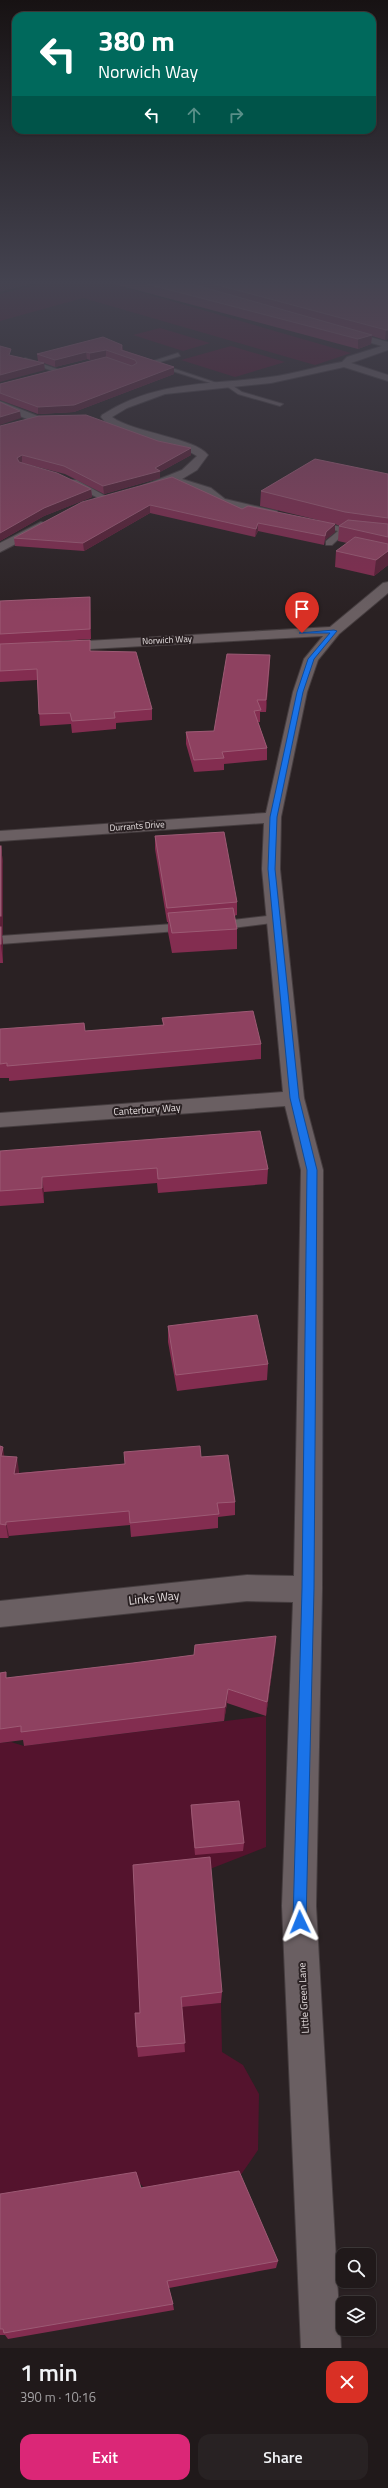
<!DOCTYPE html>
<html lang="en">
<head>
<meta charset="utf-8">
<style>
  body { margin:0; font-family:"Titillium Web",sans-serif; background:#282223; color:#f1f3f6; height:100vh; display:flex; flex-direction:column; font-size:15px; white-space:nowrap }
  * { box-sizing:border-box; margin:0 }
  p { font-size:13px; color:#a2a0a2 }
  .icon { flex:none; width:22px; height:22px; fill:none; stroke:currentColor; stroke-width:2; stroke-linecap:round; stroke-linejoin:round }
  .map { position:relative; height:2348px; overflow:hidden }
  .details { display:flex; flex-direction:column; background:#20191a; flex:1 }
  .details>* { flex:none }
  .banner { position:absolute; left:12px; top:12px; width:364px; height:122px; border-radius:12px; box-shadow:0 1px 3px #0004,0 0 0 1px #3d3839; background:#00695c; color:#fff; overflow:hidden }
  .controls { position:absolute; left:336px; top:2248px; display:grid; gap:8px }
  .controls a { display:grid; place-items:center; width:40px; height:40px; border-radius:8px; background:#20191a; box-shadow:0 1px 3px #0004,0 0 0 1px #3d3839; font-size:20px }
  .pin { position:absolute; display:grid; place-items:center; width:34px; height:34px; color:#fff; margin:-41px -17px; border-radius:50% 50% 50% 0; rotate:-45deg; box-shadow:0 0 4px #0007 }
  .pin .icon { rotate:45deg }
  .me { position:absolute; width:44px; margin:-22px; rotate:358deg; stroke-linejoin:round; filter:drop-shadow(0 0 3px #0008) }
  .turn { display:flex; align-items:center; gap:14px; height:84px; padding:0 20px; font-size:18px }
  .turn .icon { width:52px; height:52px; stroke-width:2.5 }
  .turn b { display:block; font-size:28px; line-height:34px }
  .lanes { display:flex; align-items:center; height:38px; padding:0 20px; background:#0003; justify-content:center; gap:20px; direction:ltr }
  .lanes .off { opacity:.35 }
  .round { display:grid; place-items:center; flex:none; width:42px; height:42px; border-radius:12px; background:#282223 }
  .head { display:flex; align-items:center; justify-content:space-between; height:68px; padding:0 20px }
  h1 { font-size:24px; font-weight:600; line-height:30px }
  .primary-button { display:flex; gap:8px; margin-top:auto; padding:8px 20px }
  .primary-button a { flex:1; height:46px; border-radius:12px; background:#db2777; color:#fff; font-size:16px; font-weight:600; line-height:46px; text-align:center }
  .primary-button a+a { background:#282223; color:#f1f3f6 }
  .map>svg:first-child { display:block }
  .green { fill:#54132d }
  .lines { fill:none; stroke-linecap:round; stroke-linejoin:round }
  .service-casing { stroke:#453d3f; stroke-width:2 }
  .minor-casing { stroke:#453d3f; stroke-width:2 }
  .service { fill:#6a5f62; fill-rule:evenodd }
  .minor { fill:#6a5f62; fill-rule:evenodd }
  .wall { fill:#832d50 }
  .shaded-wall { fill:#5b2037 }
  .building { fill:#8e4160; stroke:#9c5a74 }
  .route { fill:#1a73e8; stroke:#114b97 }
  .labels { text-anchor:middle; stroke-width:4; stroke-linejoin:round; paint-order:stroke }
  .far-street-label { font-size:9px; fill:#e7e0e1; stroke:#2a2123 }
  .street-label { font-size:10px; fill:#e7e0e1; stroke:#2a2123 }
  .near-street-label { font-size:12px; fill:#e7e0e1; stroke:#2a2123 }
</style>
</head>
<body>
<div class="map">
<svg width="388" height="2348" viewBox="0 0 388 2348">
  <rect width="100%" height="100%" fill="#2a2123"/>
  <g class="green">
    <polygon points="39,284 124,284 123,287 351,353 315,365 83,298 0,321 0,294"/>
    <polygon points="160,328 210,343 183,351 133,335"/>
    <polygon points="231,346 285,362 235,377 181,360"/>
    <polygon points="266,1716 266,1847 210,1869 141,2011 221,2003 222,2052 243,2065 259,2094 258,2150 238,2179 150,2194 137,2180 0,2202 0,1743 11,1742 24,1746"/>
  </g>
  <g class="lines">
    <defs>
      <g id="service">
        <polygon points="178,353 180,356 157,363 220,384 220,386 147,363"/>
        <polygon points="25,358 60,370 61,371 56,372 23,361"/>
        <polygon points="227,382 242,392 283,404 280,406 238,394 225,385"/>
        <polygon points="71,480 77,480 109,498 102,500 71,484"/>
        <polygon points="316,522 347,528 348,530 332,545 326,545 326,541 338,531 313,526 312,524"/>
        <polygon points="276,915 282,919 280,922 216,930 210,926 216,922"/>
        <polygon points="188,923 194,927 192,930 0,944 0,936"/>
      </g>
      <g id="minor">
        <path d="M342,329L388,342V350L351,363L388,375V381L344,367L271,383L165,394L127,408L112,417C134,433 196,438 208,455L197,470L182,479L211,488L225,499L277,511V517L273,518L217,504L203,492L172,483L150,490H142V486L182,470L197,456C174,440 117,439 101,417L102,415C156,380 210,385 270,377C294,374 318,366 342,362L347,357L382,346L339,334L337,332Z"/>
        <polygon points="0,401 40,417 41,419 36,422 32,421 0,408"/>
        <polygon points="41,522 45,523 47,526 45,529 0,552 0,543"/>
        <polygon points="388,582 388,593 339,634 318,660 307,692 281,817 280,869 304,1098 323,1170 322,1589 316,1906 341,2348 301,2348 282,1906 293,1602 247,1601 0,1627 0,1601 247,1575 294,1576 301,1170 285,1106 0,1127 0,1113 283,1092 262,869 264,823 0,841 0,831 266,813 293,692 304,659 323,636 0,654 0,646 330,627 383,583"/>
      </g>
    </defs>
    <use href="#service" class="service-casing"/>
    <use href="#minor" class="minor-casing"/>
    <use href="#service" class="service"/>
    <use href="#minor" class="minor"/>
  </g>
  <g class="wall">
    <polygon points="114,284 388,284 388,339 385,340 372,336 371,344 358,349"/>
    <polygon points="122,345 123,350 174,367 174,374 74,412 38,414 0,400 0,384 105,357 90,360 87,359 55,367 38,361 37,354"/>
    <polygon points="0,426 158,441 191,448 191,455 160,472 160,478 104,494 65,474 22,463 91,489 92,497 44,516 0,541"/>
    <polygon points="388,474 388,565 374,576 335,567 336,551 347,543 338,541 339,526 340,526 335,524 335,532 325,540 324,545 258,531 255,537 150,513 84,551 15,546 14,538 82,502 242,509 322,521 260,506 261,491"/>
    <polygon points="90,597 91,639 43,642 91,651 152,709 152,720 116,723 116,729 72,733 71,724 40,726 37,680 0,682 0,601"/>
    <polygon points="270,655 266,712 260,712 260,722 258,722 267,748 267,760 224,764 224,770 194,772 186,744 186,732 214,731"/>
    <polygon points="155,836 237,902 237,915 234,916 237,929 237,949 172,953 168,932 168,922 167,922 155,849"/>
    <polygon points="0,846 1,846 3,864 3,934 2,935 3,945 3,963 0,963"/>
    <polygon points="162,1018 261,1044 261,1059 9,1081 9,1078 0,1078 0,1029 85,1031 163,1025"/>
    <polygon points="0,1151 268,1169 267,1184 158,1193 157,1183 44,1192 44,1203 0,1206"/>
    <polygon points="168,1326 268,1364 267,1380 177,1391 168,1342"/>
    <polygon points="0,1446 4,1456 19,1471 19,1473 201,1457 235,1502 235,1515 218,1517 218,1528 131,1537 130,1525 9,1536 8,1538 0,1538"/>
    <polygon points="276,1636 275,1650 266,1716 227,1703 224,1721 24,1746 23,1740 0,1743 0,1673 7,1678 133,1663 194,1655"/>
    <polygon points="191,1805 244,1843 243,1851 195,1855 191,1812"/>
    <polygon points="133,1865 222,1992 221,2003 182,2007 185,2052 138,2057 137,2047 140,2013"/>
    <polygon points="141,2188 278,2261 276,2268 169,2288 173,2304 174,2310 8,2339 5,2335 0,2335 0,2194"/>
  </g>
  <g class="shaded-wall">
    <polygon points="0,284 31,284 0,292"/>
    <polygon points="386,330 388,330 388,339 385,340"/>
    <polygon points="372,335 371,344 358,349 358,339"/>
    <polygon points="106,350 106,357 90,360 90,353"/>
    <polygon points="86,352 87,359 55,367 55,360"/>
    <polygon points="44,363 45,370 0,382 0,375"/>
    <polygon points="174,367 174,374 74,412 38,414 38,407"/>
    <polygon points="20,411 21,418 0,425 0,417"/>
    <polygon points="191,448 191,455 160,472 160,478 104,494 103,486 155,468"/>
    <polygon points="22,455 22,463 18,466 17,458"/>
    <polygon points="91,489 92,497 44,516 0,541 0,533 44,508"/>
    <polygon points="150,505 150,513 84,551 83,543"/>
    <polygon points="258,523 258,531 255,537 256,529"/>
    <polygon points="335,524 335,532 325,540 324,545 326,532"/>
    <polygon points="388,551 388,565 374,576 376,560"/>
    <polygon points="270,655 270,666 266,712 266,700"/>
    <polygon points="1,846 3,864 3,934 2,935 3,945 3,963 0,935"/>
    <polygon points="42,1177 44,1192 44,1203 42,1188"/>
    <polygon points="3,1447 5,1461 1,1456"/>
    <polygon points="17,1457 19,1471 17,1488 14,1474"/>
    <polygon points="6,1522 9,1536 8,1538 6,1525"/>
    <polygon points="276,1636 275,1650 266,1716 267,1702"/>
    <polygon points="228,1689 227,1703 224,1721 225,1707"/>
  </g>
  <g class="building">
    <polygon points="147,284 192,284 372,335 358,339"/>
    <polygon points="214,284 388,284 388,330 386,330"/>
    <polygon points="103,337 122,345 121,350 174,367 74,405 38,407 0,393 0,384 106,357 132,366 137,363 135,360 106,350 90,353 86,352 55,360 37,354"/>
    <polygon points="0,346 11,349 9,355 44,363 0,375"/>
    <polygon points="0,402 20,411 0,417"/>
    <polygon points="86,415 158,441 191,448 155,468 160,471 103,486 64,466 22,455 17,458 19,462 57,473 91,489 44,508 0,533 0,426 39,416"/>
    <polygon points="315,459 388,474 388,518 345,512 261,491"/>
    <polygon points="172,477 242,509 248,506 335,524 326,532 325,536 258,523 256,529 150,505 83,543 14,538 82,502"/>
    <polygon points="348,520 388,524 388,537 339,526"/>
    <polygon points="355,537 388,544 388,551 376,560 336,551"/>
    <polygon points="90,597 90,629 0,634 0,601"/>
    <polygon points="90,640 90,651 136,652 152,709 114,712 115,718 72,721 70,713 39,714 37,669 0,671 0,644"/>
    <polygon points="227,654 270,655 266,700 257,700 261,710 254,711 267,748 222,752 224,758 194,760 186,732 214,731"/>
    <polygon points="224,832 237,902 167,908 155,836"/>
    <rect x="0" y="846" width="1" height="70"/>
    <polygon points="233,908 237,929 172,933 168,913"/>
    <rect x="0" y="927" width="1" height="17"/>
    <polygon points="253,1011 261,1044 7,1066 7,1063 0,1064 0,1029 84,1023 85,1031 164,1025 162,1018"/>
    <polygon points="260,1131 268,1169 158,1179 157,1168 42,1177 42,1188 0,1191 0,1151"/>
    <polygon points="257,1315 268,1364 176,1375 168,1326"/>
    <polygon points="0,1446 3,1447 1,1456 17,1457 14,1474 125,1464 124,1452 200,1446 201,1457 228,1455 235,1502 217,1503 219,1514 130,1523 129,1511 6,1522 6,1525 0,1524"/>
    <polygon points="276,1636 267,1702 228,1689 225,1707 21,1732 21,1726 0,1729 0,1673 6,1672 6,1678 133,1663 194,1655 195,1645"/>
    <polygon points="239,1801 244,1843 195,1848 191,1805"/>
    <polygon points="210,1857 222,1992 181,1997 185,2043 137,2047 135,2013 140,2013 133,1865"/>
    <polygon points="239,2171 278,2261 167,2281 173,2304 4,2333 3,2329 0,2329 0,2194 136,2172 141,2188"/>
  </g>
  <linearGradient id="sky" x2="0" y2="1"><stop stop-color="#171213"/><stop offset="0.46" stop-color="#444350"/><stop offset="1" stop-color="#444350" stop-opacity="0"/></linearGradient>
  <rect width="388" height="613" fill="url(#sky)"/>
  <polygon class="route" points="334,630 337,631 314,659 303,692 277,817 275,869 299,1098 317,1170 314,1589 306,1922 304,1927 300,1929 295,1927 293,1922 302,1589 307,1170 290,1098 268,869 270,817 297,692 308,659 330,633 299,633"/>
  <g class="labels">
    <g class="far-street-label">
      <text transform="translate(167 640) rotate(-3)" y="3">Norwich Way</text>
      <text transform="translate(137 826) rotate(-4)" y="3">Durrants Drive</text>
    </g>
    <g class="street-label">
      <text transform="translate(147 1109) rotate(-4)" y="4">Canterbury Way</text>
      <text transform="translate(303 1998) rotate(-93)" y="4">Little Green Lane</text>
    </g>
    <g class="near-street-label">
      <text transform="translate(154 1598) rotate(-6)" y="4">Links Way</text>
    </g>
  </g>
</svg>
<div class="controls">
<a><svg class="icon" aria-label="search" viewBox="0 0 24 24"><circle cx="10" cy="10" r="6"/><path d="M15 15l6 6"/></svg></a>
<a><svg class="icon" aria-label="layers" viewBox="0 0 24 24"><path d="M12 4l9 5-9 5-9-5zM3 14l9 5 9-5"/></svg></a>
</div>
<div class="pin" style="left:302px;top:633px;background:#d93025"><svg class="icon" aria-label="arrive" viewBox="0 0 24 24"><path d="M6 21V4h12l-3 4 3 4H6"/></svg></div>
<svg class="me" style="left:300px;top:1922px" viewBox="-20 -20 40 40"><path d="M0-17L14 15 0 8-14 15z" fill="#1a73e8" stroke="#fff" stroke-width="4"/></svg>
<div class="banner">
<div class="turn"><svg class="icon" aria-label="left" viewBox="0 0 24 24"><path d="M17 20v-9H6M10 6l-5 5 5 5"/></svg><div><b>380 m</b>Norwich Way</div></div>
<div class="lanes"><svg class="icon" aria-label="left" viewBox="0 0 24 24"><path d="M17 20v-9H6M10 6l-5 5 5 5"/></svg><svg class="icon off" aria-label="ahead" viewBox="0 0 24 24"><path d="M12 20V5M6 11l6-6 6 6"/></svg><svg class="icon off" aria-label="right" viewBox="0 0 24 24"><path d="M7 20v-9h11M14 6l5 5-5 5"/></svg></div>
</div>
</div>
<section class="details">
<div class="head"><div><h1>1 min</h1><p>390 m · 10:16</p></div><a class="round" style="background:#d93025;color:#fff"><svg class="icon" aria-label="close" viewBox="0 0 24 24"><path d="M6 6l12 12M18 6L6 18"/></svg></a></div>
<div class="primary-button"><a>Exit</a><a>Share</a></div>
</section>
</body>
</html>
